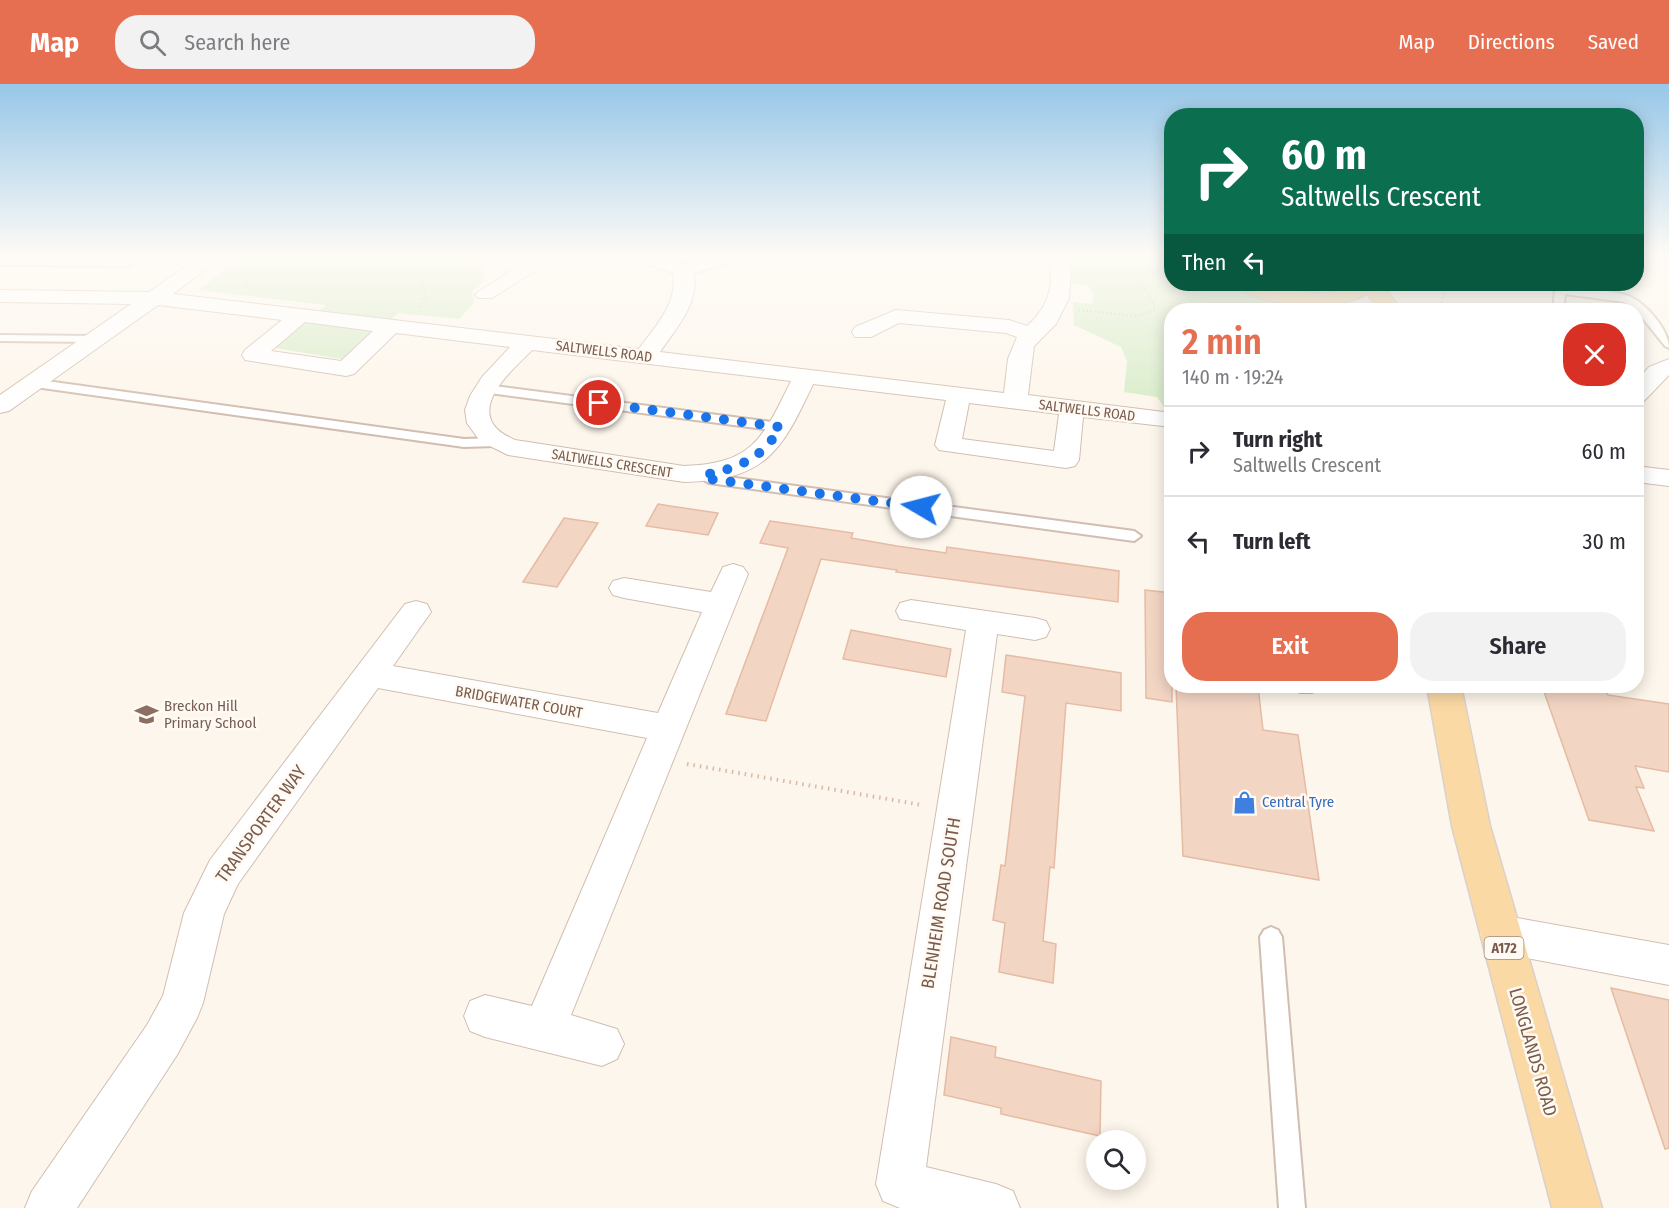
<!DOCTYPE html>
<html lang="en">
<head>
<meta charset="utf-8">
<style>
  body { margin:0; font-family:"Fira Sans Condensed",sans-serif; background:#f2f2f3; color:#2b2b33; height:100vh; display:flex; flex-direction:column; font-size:22px; white-space:nowrap }
  * { box-sizing:border-box; margin:0 }
  p { font-size:20px; color:#7c7c81 }
  .icon { flex:none; width:33px; height:33px; fill:none; stroke:currentColor; stroke-width:2; stroke-linecap:round; stroke-linejoin:round }
  .map { position:relative; flex:1; overflow:hidden }
  .drawer { position:absolute; left:1164px; top:219px; width:480px; height:390px; display:flex; flex-direction:column; background:#fff; border-radius:24px; box-shadow:0 3px 15px #0003 }
  .drawer>* { flex:none }
  .guide { position:absolute; left:1164px; top:24px; width:480px; height:183px; border-radius:24px; box-shadow:0 3px 15px #0003; background:#0b6e4f; color:#fff; overflow:hidden }
  .fabs { position:absolute; left:1086px; top:1046px; display:grid; gap:12px }
  .fabs a { display:grid; place-items:center; width:60px; height:60px; border-radius:50%; background:#fff; box-shadow:0 3px 15px #0003; font-size:30px }
  .pin { position:absolute; display:grid; place-items:center; width:51px; height:51px; color:#fff; margin:-26px; border:3px solid #fff; border-radius:50%; box-shadow:0 2px 6px #0007 }
  .me { position:absolute; width:66px; margin:-33px; rotate:278deg; stroke-linejoin:round; filter:drop-shadow(0 0 4px #0008) }
  .turn { display:flex; align-items:center; gap:21px; height:126px; padding:0 18px; font-size:27px }
  .turn .icon { width:78px; height:78px; stroke-width:2.5 }
  .turn b { display:block; font-size:42px; line-height:51px }
  .then { display:flex; align-items:center; height:57px; padding:0 18px; background:#0003; gap:12px; font-size:22px }
  .round { display:grid; place-items:center; flex:none; width:63px; height:63px; border-radius:24px; background:#f2f2f3 }
  .summary { display:flex; align-items:center; justify-content:space-between; height:102px; padding:0 18px }
  h1 { font-size:36px; font-weight:600; line-height:45px; color:#e76f51 }
  .action { display:flex; gap:12px; margin-top:auto; padding:12px 18px }
  .action a { flex:1; height:69px; border-radius:24px; background:#e76f51; color:#fff; font-size:24px; font-weight:600; line-height:69px; text-align:center }
  .action a+a { background:#f2f2f3; color:#2b2b33 }
  ul { padding:0; list-style:none }
  li { display:flex; align-items:center; gap:18px; height:90px; padding:0 18px; border-top:2px solid #e1e1e2 }
  li div { flex:1 }
  li b { display:block; font-size:22px }
  li em { font-style:normal }
  header { display:flex; align-items:center; gap:36px; box-sizing:border-box; height:84px; padding:0 30px; background:#e76f51; color:#fff }
  header strong { font-size:28px }
  nav { display:flex; gap:33px; margin-inline-start:auto; font-size:21px }
  .search { width:420px; height:54px; background:#f2f2f3; display:flex; align-items:center; gap:15px; box-sizing:border-box; padding:0 21px; border-radius:24px; color:#7c7c81; font-size:22px }
  .map>svg:first-child { display:block }
  .green { fill:#d8ecc9 }
  .building { fill:#f3d5c3; stroke:#e6bba3; stroke-width:1.5 }
  .lines { fill:none; stroke-linecap:round; stroke-linejoin:round }
  .service-casing { stroke:#d1beb0; stroke-width:4 }
  .minor-casing { stroke:#d1beb0; stroke-width:2 }
  .primary-casing { stroke:#dad1cd; stroke-width:3 }
  .path-far1 { stroke:#d9b8a5; stroke-width:2; stroke-dasharray:1 3; stroke-linecap:butt }
  .path { stroke:#d9b8a5; stroke-width:4; stroke-dasharray:1.5 5; stroke-linecap:butt }
  .service { fill:#fff; fill-rule:evenodd }
  .minor { fill:#fff; fill-rule:evenodd }
  .primary { fill:#fbd9a5; fill-rule:evenodd }
  .route { stroke:#1a73e8; stroke-width:10; stroke-dasharray:0 18 }
  .labels { text-anchor:middle; stroke-width:5; stroke-linejoin:round; paint-order:stroke }
  .far-street-label { font-size:14px; fill:#7a5c4d; stroke:#fffaf3 }
  .shield { fill:#fffaf3; stroke:#a28b7f; stroke-width:1.5 }
  .shield-label { font-size:14px; font-weight:bold; fill:#7a5c4d }
  .street-label { font-size:15px; fill:#7a5c4d; stroke:#fffaf3 }
  .education-label { font-size:15px; fill:#785e54; stroke:#fffaf3; text-anchor:start }
  .shop-label { font-size:15px; fill:#366cbe; stroke:#fffaf3; text-anchor:start }
  .near-street-label { font-size:18px; fill:#7a5c4d; stroke:#fffaf3 }
</style>
</head>
<body>
<header>
<strong>Map</strong>
<div class="search"><svg class="icon" aria-label="search" viewBox="0 0 24 24"><circle cx="10" cy="10" r="6"/><path d="M15 15l6 6"/></svg>Search here</div>
<nav><a>Map</a><a>Directions</a><a>Saved</a></nav>
</header>
<div class="map">
<svg width="1669" height="1124" viewBox="0 0 1669 1124">
  <rect width="100%" height="100%" fill="#fdf6ec"/>
  <g class="green">
    <polygon points="241,173 448,173 481,182 485,196 472,208 474,219 459,235 398,229 348,276 275,264 326,221 199,206"/>
    <polygon points="1066,173 1171,173 1172,200 1226,200 1287,226 1172,226 1171,324 1164,323 1157,313 1124,308 1127,277 1121,263 1074,241 1073,218 1092,220 1094,212 1088,201 1066,199"/>
    <path d="M1270,200H1342C1320,210 1293,207 1270,200Z"/>
  </g>
  <g class="building">
    <polygon points="658,420 670,422 718,429 708,451 646,442"/>
    <polygon points="564,434 598,439 557,503 523,498"/>
    <polygon points="770,437 853,449 851,454 897,462 946,469 947,463 1119,487 1118,518 896,488 897,486 821,475 766,637 726,630 788,464 760,459"/>
    <polygon points="1145,506 1172,509 1172,618 1146,614"/>
    <polygon points="851,546 951,565 946,593 843,575"/>
    <polygon points="1006,571 1121,589 1121,627 1066,619 1054,784 1050,783 1043,857 1056,860 1053,899 999,888 1005,839 993,836 1001,781 1005,782 1025,612 1002,608"/>
    <polygon points="1176,602 1258,602 1263,646 1298,651 1319,796 1183,772"/>
    <polygon points="1542,602 1604,602 1608,611 1669,620 1669,688 1635,682 1644,704 1636,703 1654,747 1589,736"/>
    <polygon points="1611,904 1669,916 1669,1064 1665,1065"/>
    <polygon points="951,953 996,963 995,973 1101,997 1100,1052 1001,1030 1001,1024 944,1011"/>
  </g>
  <g class="lines">
    <defs>
      <g id="service">
        <polygon points="130,173 142,173 128,182 0,181 0,175 126,176"/>
        <path d="M1560,203C1576,205 1618,206 1631,213C1647,221 1669,246 1669,264L1665,262L1636,226L1624,218L1565,210L1563,226H1553L1555,206Z"/>
        <polygon points="0,251 95,252 101,255 95,258 0,257"/>
        <polygon points="32,295 464,355 496,354 503,358 496,362 464,363 28,302 28,296"/>
        <polygon points="486,301 780,339 787,343 780,347 482,308 480,305"/>
        <polygon points="703,387 713,391 1134,447 1141,452 1134,457 709,399 696,391"/>
        <polygon points="1297,602 1314,602 1312,608 1300,608"/>
        <polygon points="1271,843 1278,846 1282,853 1305,1124 1279,1124 1260,853 1264,846"/>
      </g>
      <g id="minor">
        <path d="M199,173H222L173,210L639,265C656,241 678,220 673,189L637,177L634,173H664L684,180L709,173H743L740,177L694,189C699,220 677,243 660,268L1004,309L1008,275L1017,253L1006,249L899,239L871,253H855L852,248L855,243L896,226L1009,236L1027,242C1048,224 1056,200 1048,173H1068L1071,188L1069,214L1056,240L1034,262L1028,311L1172,329V343L1083,333L1079,376L1075,382L1066,384L939,366L935,361L946,316L813,300C781,369 765,396 684,398L508,371L480,357L467,339L465,326L470,312L482,293L510,263L396,249L354,290L346,292L245,276L242,271L245,266L282,236L158,221L9,327L0,329V311L131,220L0,218V206L149,208ZM305,238L373,247L341,277L271,267ZM532,266L791,297C763,354 753,380 684,382L515,356C507,352 498,348 493,340C477,314 517,282 532,266ZM969,319L1059,330L1054,367L962,355Z"/>
        <polygon points="533,173 557,173 492,214 478,214 475,210"/>
        <polygon points="1669,275 1669,291 1644,317 1636,319 1636,297 1649,283"/>
        <polygon points="1636,382 1669,386 1669,402 1636,398"/>
        <polygon points="733,480 743,483 748,490 571,931 617,945 624,960 617,975 602,982 485,953 470,947 464,932 470,917 485,911 532,922 647,654 378,604 238,800 224,830 203,919 197,934 177,971 77,1124 25,1124 32,1107 147,941 163,912 184,829 210,776 405,520 416,517 427,520 431,528 393,582 658,629 702,528 624,514 613,511 609,504 613,497 624,494 711,508 723,483"/>
        <polygon points="911,516 1035,534 1046,537 1050,545 1046,553 1035,556 997,550 926,1083 996,1100 1013,1107 1020,1124 900,1124 883,1117 876,1100 966,546 900,535 896,527 900,519"/>
        <polygon points="1500,831 1669,861 1669,901 1500,869 1486,864 1480,850 1486,836"/>
      </g>
      <g id="primary">
        <path d="M1235,200C1265,197 1293,210 1323,209C1336,209 1344,202 1354,200C1363,198 1374,200 1382,200L1401,226H1379L1367,209C1344,228 1252,224 1235,200Z"/>
        <polygon points="1427,602 1461,602 1490,742 1602,1124 1552,1124 1452,742"/>
      </g>
    </defs>
    <use href="#service" class="service-casing"/>
    <use href="#minor" class="minor-casing"/>
    <use href="#primary" class="primary-casing"/>
    <g class="path-far1">
      <polyline points="246,203 247,186 257,173"/>
      <polyline points="419,223 426,214 420,185 424,173"/>
      <path d="M1079,226L1136,232L1155,226C1148,200 1125,181 1100,173"/>
      <polyline points="1440,226 1446,200"/>
    </g>
    <polyline class="path" points="687,680 922,721"/>
    <use href="#service" class="service"/>
    <use href="#minor" class="minor"/>
    <use href="#primary" class="primary"/>
  </g>
  <linearGradient id="sky" x2="0" y2="1"><stop stop-color="#97c7e8"/><stop offset="0.52" stop-color="#fefbf6"/><stop offset="1" stop-color="#fefbf6" stop-opacity="0"/></linearGradient>
  <rect width="1669" height="330" fill="url(#sky)"/>
  <g class="lines">
    <path class="route" d="M599,319L780,343C764,374 737,385 703,391L709,395L921,423"/>
  </g>
  <defs>
    <symbol id="school-bare" viewBox="-9 -9 18 18"><path d="M0-5L7-2L0 1L-7-2ZM-4 1L0 2.5L4 1V4Q0 6-4 4Z" fill="#8d6e63" stroke="#fffaf3" stroke-width="2.5" paint-order="stroke"/></symbol>
    <symbol id="shop-bare" viewBox="-9 -9 18 18"><path d="M-5-2.5h2.3a2.7 3.5 0 0 1 5.4 0H5L5.5 6h-11ZM-1.5-2.5h3a1.5 2.3 0 0 0-3 0Z" fill="#3f7fe0" stroke="#fffaf3" stroke-width="2.5" paint-order="stroke"/></symbol>
  </defs>
  <g fill-rule="evenodd">
    <use href="#school-bare" x="130" y="614" width="33" height="33"/>
    <use href="#shop-bare" x="1228" y="702" width="33" height="33"/>
  </g>
  <g class="labels">
    <g class="far-street-label">
      <text transform="translate(604 267) rotate(7)" y="5">SALTWELLS ROAD</text>
      <text transform="translate(1087 326) rotate(7)" y="5">SALTWELLS ROAD</text>
      <text transform="translate(612 379) rotate(9)" y="5">SALTWELLS CRESCENT</text>
    </g>
    <rect class="shield" x="1484.5" y="853" width="39" height="22" rx="4.5"/>
    <g class="shield-label">
      <text x="1504" y="869">A172</text>
    </g>
    <g class="street-label">
      <text transform="translate(519 618) rotate(10)" y="5">BRIDGEWATER COURT</text>
    </g>
    <g class="education-label">
      <text x="164" y="627">Breckon Hill<tspan x="164" dy="17">Primary School</tspan></text>
    </g>
    <g class="shop-label">
      <text x="1262" y="723">Central Tyre</text>
    </g>
    <g class="near-street-label">
      <text transform="translate(261 740) rotate(-54)" y="6">TRANSPORTER WAY</text>
      <text transform="translate(941 819) rotate(-81)" y="6">BLENHEIM ROAD SOUTH</text>
      <text transform="translate(1533 968) rotate(74)" y="6">LONGLANDS ROAD</text>
    </g>
  </g>
</svg>
<div class="fabs">
<a><svg class="icon" aria-label="search" viewBox="0 0 24 24"><circle cx="10" cy="10" r="6"/><path d="M15 15l6 6"/></svg></a>
</div>
<div class="pin" style="left:599px;top:319px;background:#d93025"><svg class="icon" aria-label="arrive" viewBox="0 0 24 24"><path d="M6 21V4h12l-3 4 3 4H6"/></svg></div>
<svg class="me" style="left:921px;top:423px" viewBox="-20 -20 40 40"><circle r="19" fill="#fff"/><path d="M0-13L10 11 0 6-10 11z" fill="#1a73e8"/></svg>
<div class="guide">
<div class="turn"><svg class="icon" aria-label="right" viewBox="0 0 24 24"><path d="M7 20v-9h11M14 6l5 5-5 5"/></svg><div><b>60 m</b>Saltwells Crescent</div></div>
<div class="then">Then<svg class="icon" aria-label="left" viewBox="0 0 24 24"><path d="M17 20v-9H6M10 6l-5 5 5 5"/></svg></div>
</div>
<section class="drawer">
<div class="summary"><div><h1>2 min</h1><p>140 m · 19:24</p></div><a class="round" style="background:#d93025;color:#fff"><svg class="icon" aria-label="close" viewBox="0 0 24 24"><path d="M6 6l12 12M18 6L6 18"/></svg></a></div>
<ul>
<li><svg class="icon" aria-label="right" viewBox="0 0 24 24"><path d="M7 20v-9h11M14 6l5 5-5 5"/></svg><div><b>Turn right</b><p>Saltwells Crescent</p></div><em>60 m</em></li>
<li><svg class="icon" aria-label="left" viewBox="0 0 24 24"><path d="M17 20v-9H6M10 6l-5 5 5 5"/></svg><div><b>Turn left</b></div><em>30 m</em></li>
</ul>
<div class="action"><a>Exit</a><a>Share</a></div>
</section>
</div>
</body>
</html>
